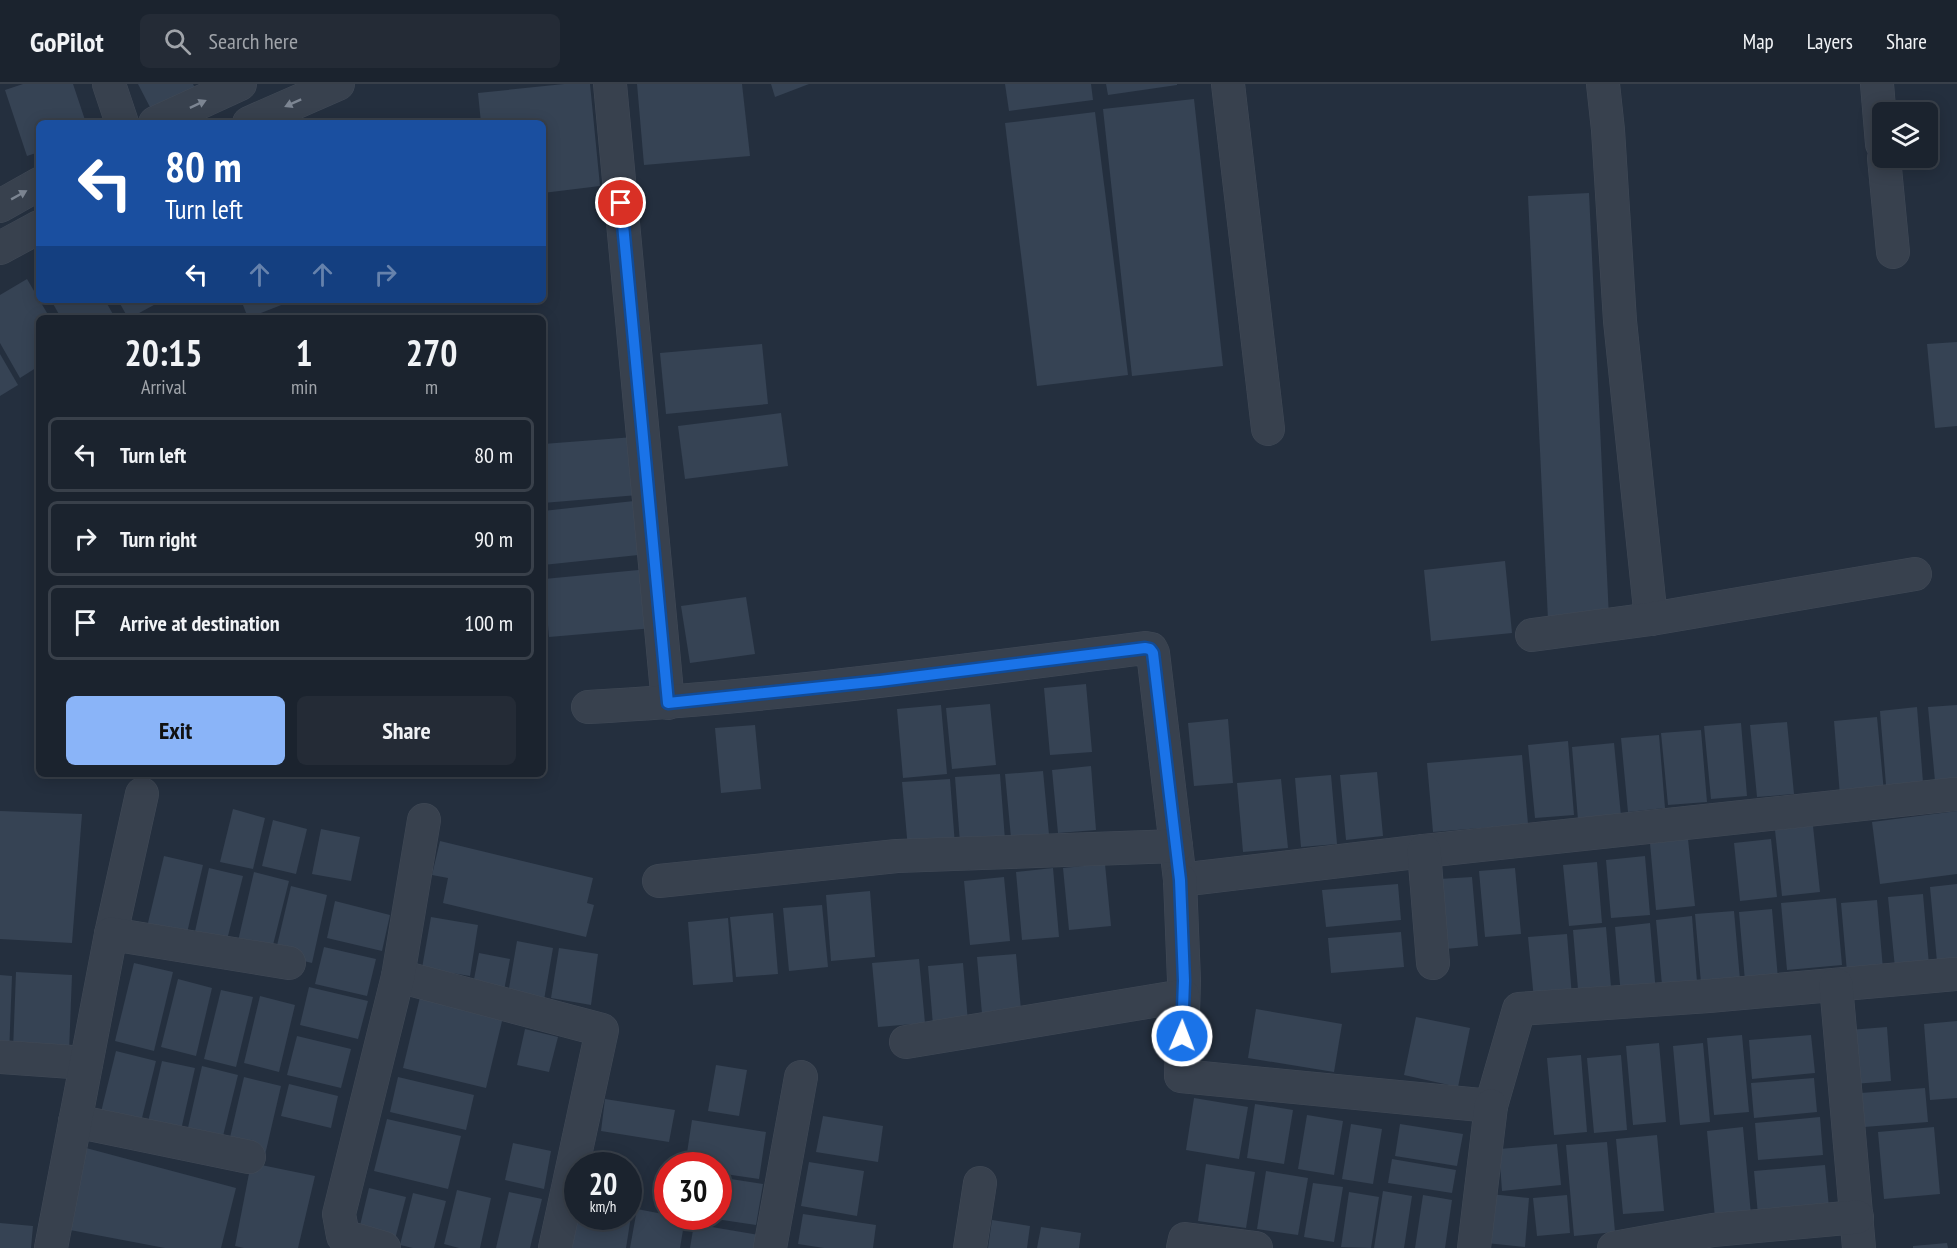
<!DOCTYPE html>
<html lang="en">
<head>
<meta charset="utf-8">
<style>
  body { margin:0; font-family:"PT Sans Narrow",sans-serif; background:#242b36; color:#f1f3f6; height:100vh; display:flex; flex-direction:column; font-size:22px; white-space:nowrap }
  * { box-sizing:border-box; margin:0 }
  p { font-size:20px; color:#a0a4aa }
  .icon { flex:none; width:33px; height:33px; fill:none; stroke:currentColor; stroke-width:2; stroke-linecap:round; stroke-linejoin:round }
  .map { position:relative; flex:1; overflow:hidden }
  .panel { position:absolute; left:36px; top:231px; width:510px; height:462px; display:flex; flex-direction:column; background:#1b232e; border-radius:9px; box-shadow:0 3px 15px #0003,0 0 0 2px #39404a }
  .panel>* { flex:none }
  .hud { position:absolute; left:36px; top:36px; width:510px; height:183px; border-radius:9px; box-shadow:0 3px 15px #0003,0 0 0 2px #39404a; background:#1a4fa0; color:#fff; overflow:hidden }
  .fabs { position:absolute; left:1872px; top:18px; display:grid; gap:12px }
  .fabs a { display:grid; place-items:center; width:66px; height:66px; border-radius:9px; background:#1b232e; box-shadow:0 3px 15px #0003,0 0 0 2px #39404a; font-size:30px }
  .speed { position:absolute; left:564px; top:1068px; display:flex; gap:12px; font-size:30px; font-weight:700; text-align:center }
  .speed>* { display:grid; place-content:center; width:78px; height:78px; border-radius:50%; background:#1b232e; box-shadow:0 3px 15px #0003,0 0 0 2px #39404a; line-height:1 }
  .speed small { font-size:15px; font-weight:400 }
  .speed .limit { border:9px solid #d22; background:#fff; color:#111 }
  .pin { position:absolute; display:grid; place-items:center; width:51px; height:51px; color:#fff; margin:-26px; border:3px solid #fff; border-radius:50%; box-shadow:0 2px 6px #0007 }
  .me { position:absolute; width:66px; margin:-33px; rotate:1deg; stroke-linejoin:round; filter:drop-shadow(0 0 4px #0008) }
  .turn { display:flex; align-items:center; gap:21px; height:126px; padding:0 30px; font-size:27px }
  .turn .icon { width:78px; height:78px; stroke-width:2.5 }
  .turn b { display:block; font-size:42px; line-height:51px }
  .lanes { display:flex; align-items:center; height:57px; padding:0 30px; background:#0003; justify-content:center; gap:30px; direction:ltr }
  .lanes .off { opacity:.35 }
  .eta { display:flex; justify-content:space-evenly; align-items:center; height:102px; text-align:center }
  .eta b { font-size:36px; font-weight:700; line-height:42px }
  .primary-button { display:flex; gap:12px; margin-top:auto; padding:12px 30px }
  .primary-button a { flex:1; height:69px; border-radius:9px; background:#8ab4f8; color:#111; font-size:24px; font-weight:700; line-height:69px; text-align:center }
  .primary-button a+a { background:#242b36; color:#f1f3f6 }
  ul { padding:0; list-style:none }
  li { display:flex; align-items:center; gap:18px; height:75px; margin:0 12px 9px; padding:0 18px; border:3px solid #39404a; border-radius:9px }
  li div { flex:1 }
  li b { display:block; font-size:22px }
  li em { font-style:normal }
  header { display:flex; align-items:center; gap:36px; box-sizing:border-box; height:84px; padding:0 30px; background:#1b232e; border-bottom:2px solid #39404a }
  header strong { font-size:28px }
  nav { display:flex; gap:33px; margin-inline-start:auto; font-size:21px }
  .search { width:420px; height:54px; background:#242b36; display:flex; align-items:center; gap:15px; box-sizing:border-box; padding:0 21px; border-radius:9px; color:#a0a4aa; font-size:22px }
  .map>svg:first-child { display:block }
  .building { fill:#364354 }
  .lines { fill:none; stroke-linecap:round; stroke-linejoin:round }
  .minor-casing { stroke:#414a57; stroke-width:34 }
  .minor { stroke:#38414e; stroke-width:33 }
  .oneway { fill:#7c8592 }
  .route-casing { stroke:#114b97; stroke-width:15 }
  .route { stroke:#1a73e8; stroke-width:10 }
</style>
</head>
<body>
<header>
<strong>GoPilot</strong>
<div class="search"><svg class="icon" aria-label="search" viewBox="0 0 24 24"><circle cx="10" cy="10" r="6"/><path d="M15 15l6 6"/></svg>Search here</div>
<nav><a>Map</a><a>Layers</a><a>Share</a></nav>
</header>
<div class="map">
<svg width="1957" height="1164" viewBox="0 0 1957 1164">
  <rect width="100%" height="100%" fill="#242f3e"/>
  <g class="building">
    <polygon points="23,0 73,0 86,39 39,39 39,68 27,72 5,6"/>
    <polygon points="138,0 193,0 195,4 152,27"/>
    <polygon points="564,0 590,0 600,102 543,109 543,39 481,39 478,9"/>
    <polygon points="637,0 742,0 750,72 644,81"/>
    <polygon points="771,0 809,0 775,13"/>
    <polygon points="1005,0 1091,0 1093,16 1009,27"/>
    <polygon points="1106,0 1177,0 1177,1 1108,11"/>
    <polygon points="1194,15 1223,282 1132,292 1103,25"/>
    <polygon points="1095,28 1128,291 1037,302 1005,39"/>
    <polygon points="1589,109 1609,534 1548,536 1528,112"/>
    <polygon points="27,195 50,234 39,234 39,282 20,294 0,259 0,211"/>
    <polygon points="51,216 105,216 115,234 61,234"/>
    <polygon points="118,216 163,216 130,234 128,234"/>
    <polygon points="241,216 294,216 248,234"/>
    <polygon points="1957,258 1957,342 1935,344 1927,260"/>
    <polygon points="762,260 768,320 666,330 660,269"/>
    <polygon points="0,270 18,301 0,312"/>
    <polygon points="781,329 788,382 685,395 678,342"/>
    <polygon points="634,353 638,411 543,419 543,360"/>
    <polygon points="643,416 648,470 543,481 543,427"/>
    <polygon points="1505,477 1512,549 1431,557 1424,486"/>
    <polygon points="649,485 654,544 549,553 544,495"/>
    <polygon points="746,513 755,570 690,579 681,522"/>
    <polygon points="1086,600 1092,668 1050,671 1044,604"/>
    <polygon points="990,620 996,681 952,685 946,624"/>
    <polygon points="941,621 947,690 903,694 897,625"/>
    <polygon points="1957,621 1957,695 1935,697 1928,623"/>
    <polygon points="1917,623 1923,698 1886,701 1880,627"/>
    <polygon points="1877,633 1884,708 1840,712 1834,637"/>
    <polygon points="1228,635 1233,699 1194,702 1188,639"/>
    <polygon points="1787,638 1794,710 1757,713 1750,641"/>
    <polygon points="1741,639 1747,712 1711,715 1704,642"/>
    <polygon points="755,641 761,705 721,709 715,644"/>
    <polygon points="1701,646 1707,718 1668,721 1661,649"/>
    <polygon points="1659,651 1665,724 1628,728 1621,654"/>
    <polygon points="1568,657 1574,731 1535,734 1528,661"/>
    <polygon points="1614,659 1621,732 1578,736 1572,663"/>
    <polygon points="1522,671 1528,740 1433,748 1427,679"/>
    <polygon points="1091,682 1096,746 1058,749 1052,686"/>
    <polygon points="1043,687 1049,751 1011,754 1005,690"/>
    <polygon points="1377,688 1383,752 1346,756 1340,691"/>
    <polygon points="1000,690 1005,756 960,759 955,693"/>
    <polygon points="1331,691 1337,760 1301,763 1295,694"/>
    <polygon points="950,695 955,761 908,765 902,698"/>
    <polygon points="1281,695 1288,764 1243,768 1237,699"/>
    <polygon points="233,725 265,734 253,785 220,778"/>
    <polygon points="0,727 82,730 72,859 0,855"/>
    <polygon points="1957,727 1957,790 1880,800 1872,738"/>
    <polygon points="273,736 307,745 296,790 262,782"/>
    <polygon points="1813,742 1820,808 1782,812 1775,746"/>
    <polygon points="321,745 360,753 351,797 312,790"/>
    <polygon points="1688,755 1695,822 1656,826 1650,759"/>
    <polygon points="1771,755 1777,813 1740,817 1734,759"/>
    <polygon points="440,757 593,794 587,819 594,821 586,853 443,819 448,794 432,791"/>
    <polygon points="164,772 203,781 186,853 147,843"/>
    <polygon points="1645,772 1650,831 1611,834 1606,776"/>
    <polygon points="1597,778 1602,839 1569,842 1563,781"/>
    <polygon points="1105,780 1111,842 1069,846 1063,784"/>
    <polygon points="209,784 243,792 226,860 194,852"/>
    <polygon points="1053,784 1059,853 1022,856 1016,788"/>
    <polygon points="1515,784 1521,850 1485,853 1479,787"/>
    <polygon points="254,788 289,797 272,865 238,857"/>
    <polygon points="1004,793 1010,857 970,861 964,797"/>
    <polygon points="1472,793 1478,862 1445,865 1439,795"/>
    <polygon points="1398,800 1401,836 1326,843 1322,806"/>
    <polygon points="1957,800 1957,876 1937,878 1930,803"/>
    <polygon points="291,802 327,811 312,879 275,870"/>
    <polygon points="870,807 875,873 831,877 826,811"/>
    <polygon points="1923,810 1929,881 1895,884 1888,813"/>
    <polygon points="1836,814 1842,881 1787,886 1781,819"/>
    <polygon points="1877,816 1883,885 1847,888 1841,819"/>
    <polygon points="335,817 390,831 382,867 327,854"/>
    <polygon points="822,821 828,883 789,887 783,824"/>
    <polygon points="1772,825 1778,895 1745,897 1739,828"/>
    <polygon points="1734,827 1740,896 1701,899 1695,830"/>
    <polygon points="773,829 778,890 736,893 730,833"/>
    <polygon points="1692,832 1697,898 1662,901 1656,836"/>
    <polygon points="431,833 478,841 470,892 422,884"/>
    <polygon points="728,834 733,898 693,901 688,838"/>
    <polygon points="1650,839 1656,909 1621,912 1615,843"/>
    <polygon points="1606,843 1612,915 1579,917 1573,846"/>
    <polygon points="1401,848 1404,883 1331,889 1328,854"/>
    <polygon points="1567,850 1572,913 1534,916 1528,853"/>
    <polygon points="517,857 553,864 544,916 508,910"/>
    <polygon points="324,863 376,875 367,912 315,900"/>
    <polygon points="559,864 598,870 591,921 551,914"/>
    <polygon points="479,869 510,875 503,912 472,906"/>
    <polygon points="1016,870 1022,937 983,941 977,873"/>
    <polygon points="919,875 925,939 878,943 872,879"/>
    <polygon points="134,879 173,888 154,967 115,957"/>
    <polygon points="963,879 968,938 933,941 928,882"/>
    <polygon points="16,888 72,891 69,968 13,966"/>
    <polygon points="0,891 12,892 9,971 0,971"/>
    <polygon points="178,895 212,904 196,972 161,963"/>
    <polygon points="309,903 368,917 358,955 300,941"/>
    <polygon points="221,906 253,913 236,983 204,975"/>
    <polygon points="260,912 295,921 279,988 244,979"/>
    <polygon points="420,913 503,933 486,1004 403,984"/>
    <polygon points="1256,925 1342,940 1334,988 1248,974"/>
    <polygon points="1416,933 1470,944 1458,1003 1404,991"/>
    <polygon points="1957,937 1957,1014 1930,1016 1924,940"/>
    <polygon points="1887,943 1891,997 1854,1000 1849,946"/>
    <polygon points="525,945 558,953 549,988 517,981"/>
    <polygon points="1742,951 1749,1028 1714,1031 1707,954"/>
    <polygon points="1811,951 1815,989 1752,995 1749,956"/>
    <polygon points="297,952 351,965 341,1004 287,991"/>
    <polygon points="1659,959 1666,1038 1633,1041 1626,962"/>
    <polygon points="1703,959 1710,1038 1680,1041 1673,962"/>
    <polygon points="116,967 156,977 141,1038 101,1028"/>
    <polygon points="1581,971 1587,1048 1554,1051 1547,974"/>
    <polygon points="1621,971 1627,1046 1594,1049 1587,974"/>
    <polygon points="162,977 195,984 181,1046 148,1038"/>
    <polygon points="716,981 747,986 739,1032 708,1027"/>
    <polygon points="202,982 238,991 222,1056 187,1048"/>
    <polygon points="244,993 281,1002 265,1071 228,1062"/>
    <polygon points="398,993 474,1011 466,1046 390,1028"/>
    <polygon points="1814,994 1817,1028 1754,1034 1751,999"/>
    <polygon points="289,1000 338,1012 331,1044 281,1032"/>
    <polygon points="1925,1004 1928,1038 1864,1043 1861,1009"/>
    <polygon points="1194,1014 1248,1023 1239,1075 1186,1066"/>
    <polygon points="605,1015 675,1026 669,1058 601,1047"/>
    <polygon points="1255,1020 1293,1026 1284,1080 1247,1074"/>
    <polygon points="1307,1031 1343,1037 1334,1091 1298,1085"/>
    <polygon points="823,1032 883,1042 878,1078 816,1068"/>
    <polygon points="1820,1033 1823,1071 1758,1076 1755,1039"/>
    <polygon points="387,1035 461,1052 448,1105 374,1087"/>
    <polygon points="692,1036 766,1048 759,1095 718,1089 718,1082 685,1082"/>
    <polygon points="1351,1040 1382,1045 1373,1100 1342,1095"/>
    <polygon points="1400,1040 1463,1050 1457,1082 1395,1072"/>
    <polygon points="1743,1043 1751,1131 1715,1134 1707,1047"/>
    <polygon points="1934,1043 1940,1110 1884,1115 1878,1048"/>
    <polygon points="1657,1051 1664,1127 1623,1130 1616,1055"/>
    <polygon points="1607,1058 1615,1148 1574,1152 1566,1061"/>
    <polygon points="513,1059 551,1067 544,1105 505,1096"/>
    <polygon points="1557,1060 1561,1101 1502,1107 1499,1065"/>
    <polygon points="86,1064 236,1104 221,1164 165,1164 70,1146"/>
    <polygon points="1392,1075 1456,1086 1452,1109 1388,1099"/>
    <polygon points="809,1078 864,1087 857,1132 801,1122"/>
    <polygon points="251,1079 315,1092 298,1164 244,1164 235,1162"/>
    <polygon points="1206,1080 1255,1088 1246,1144 1198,1137"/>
    <polygon points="1825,1081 1829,1124 1758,1131 1754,1087"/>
    <polygon points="1266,1087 1308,1094 1298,1151 1257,1145"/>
    <polygon points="718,1093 763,1100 756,1141 709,1134 718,1132"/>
    <polygon points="1313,1099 1343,1103 1334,1158 1304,1153"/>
    <polygon points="369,1104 406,1113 393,1163 357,1154"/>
    <polygon points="457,1106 491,1114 480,1164 459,1164 444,1160"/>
    <polygon points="1383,1107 1412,1112 1404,1164 1374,1164"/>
    <polygon points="509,1108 542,1115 530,1164 496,1164"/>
    <polygon points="1349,1108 1379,1113 1371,1164 1341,1163"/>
    <polygon points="413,1109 446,1117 434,1164 413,1164 400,1161"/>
    <polygon points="1490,1110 1529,1114 1525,1163 1486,1159"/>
    <polygon points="1423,1111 1452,1116 1445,1164 1415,1164"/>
    <polygon points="1567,1111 1570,1149 1537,1152 1533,1114"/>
    <polygon points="637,1125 668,1131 668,1132 685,1134 680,1164 630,1164"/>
    <polygon points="803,1130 876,1141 873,1164 824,1164 798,1160"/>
    <polygon points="577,1132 631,1132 626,1164 572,1164"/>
    <polygon points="992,1136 1030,1142 1027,1164 988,1164"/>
    <polygon points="0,1139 33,1142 31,1164 0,1164"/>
    <polygon points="694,1140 759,1151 757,1164 690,1164"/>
    <polygon points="1041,1143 1081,1149 1079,1164 1037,1164"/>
    <polygon points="1947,1159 1948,1164 1913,1164 1913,1162"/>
  </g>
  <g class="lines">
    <defs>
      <g id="minor">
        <polyline points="109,0 122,39"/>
        <polyline points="610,0 668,619"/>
        <polyline points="1228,0 1268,345"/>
        <polyline points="1603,0 1608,46 1620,237 1651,535"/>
        <polyline points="1877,0 1882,60"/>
        <polyline points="155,39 240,0"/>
        <polyline points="249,39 338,0"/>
        <polyline points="1884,74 1893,168"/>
        <polyline points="0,122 39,100"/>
        <polyline points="0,164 39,143"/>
        <polyline points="1532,551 1651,535 1915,490"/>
        <path d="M588,623C774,613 960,587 1145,564L1151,565L1153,569L1180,796L1424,767L1957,710"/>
        <polyline points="1424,767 1433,879"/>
        <polyline points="1180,796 1184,897 1181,992 1491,1022 1519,925 1709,912 1957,890"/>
        <polyline points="659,797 897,772 1176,762"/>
        <polyline points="111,850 142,710"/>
        <polyline points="398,892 602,946 555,1164"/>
        <polyline points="1836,901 1859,1164"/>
        <polyline points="906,958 1183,912"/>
        <polyline points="0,973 86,979"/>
        <polyline points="75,1037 249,1073"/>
        <polyline points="51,1164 111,850 289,879"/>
        <polyline points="384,1164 343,1152 339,1130 398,892 424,736"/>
        <polyline points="770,1164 801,993"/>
        <polyline points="970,1164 980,1099"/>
        <polyline points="1183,1164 1185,1155 1256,1164"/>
        <polyline points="1474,1164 1491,1022"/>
        <polyline points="1614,1164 1713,1146 1857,1133"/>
      </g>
    </defs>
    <use href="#minor" class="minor-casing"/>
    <use href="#minor" class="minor"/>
  </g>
  <defs><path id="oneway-solid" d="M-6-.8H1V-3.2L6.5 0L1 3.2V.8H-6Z" transform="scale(1.5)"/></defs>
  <g class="oneway">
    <use href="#oneway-solid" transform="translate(293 19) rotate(156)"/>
    <use href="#oneway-solid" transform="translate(198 20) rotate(-25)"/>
    <use href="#oneway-solid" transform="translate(19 111) rotate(-29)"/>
  </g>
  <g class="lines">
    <defs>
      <polyline id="route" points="621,119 668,619 880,597 1145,564 1150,565 1153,569 1180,796 1184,897 1182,952"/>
    </defs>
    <use href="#route" class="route-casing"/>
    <use href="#route" class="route"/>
  </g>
</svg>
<div class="fabs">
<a><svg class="icon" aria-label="layers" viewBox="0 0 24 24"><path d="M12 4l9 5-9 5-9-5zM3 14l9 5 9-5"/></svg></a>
</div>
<div class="speed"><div>20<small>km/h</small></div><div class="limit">30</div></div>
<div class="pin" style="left:621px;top:119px;background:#d93025"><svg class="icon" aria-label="arrive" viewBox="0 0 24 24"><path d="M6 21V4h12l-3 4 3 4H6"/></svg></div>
<svg class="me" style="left:1182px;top:952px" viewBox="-20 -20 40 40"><circle r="17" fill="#1a73e8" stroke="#fff" stroke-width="3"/><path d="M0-11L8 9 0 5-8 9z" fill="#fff"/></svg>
<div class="hud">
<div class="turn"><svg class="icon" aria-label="left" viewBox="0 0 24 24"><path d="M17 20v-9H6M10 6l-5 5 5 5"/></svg><div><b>80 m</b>Turn left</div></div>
<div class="lanes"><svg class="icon" aria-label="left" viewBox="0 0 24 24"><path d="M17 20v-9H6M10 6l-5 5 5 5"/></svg><svg class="icon off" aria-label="ahead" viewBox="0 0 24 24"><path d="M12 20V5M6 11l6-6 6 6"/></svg><svg class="icon off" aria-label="ahead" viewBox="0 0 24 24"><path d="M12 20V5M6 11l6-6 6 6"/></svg><svg class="icon off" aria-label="right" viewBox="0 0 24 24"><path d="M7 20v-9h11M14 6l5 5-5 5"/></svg></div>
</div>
<section class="panel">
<div class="eta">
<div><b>20:15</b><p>Arrival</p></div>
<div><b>1</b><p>min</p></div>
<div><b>270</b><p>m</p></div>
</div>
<ul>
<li><svg class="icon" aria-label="left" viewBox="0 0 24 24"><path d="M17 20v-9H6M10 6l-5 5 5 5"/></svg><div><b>Turn left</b></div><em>80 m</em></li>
<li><svg class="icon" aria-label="right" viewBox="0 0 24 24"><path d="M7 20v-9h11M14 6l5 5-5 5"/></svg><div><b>Turn right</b></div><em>90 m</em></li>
<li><svg class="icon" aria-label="arrive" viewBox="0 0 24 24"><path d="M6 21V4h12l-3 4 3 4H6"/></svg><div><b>Arrive at destination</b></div><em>100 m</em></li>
</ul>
<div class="primary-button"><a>Exit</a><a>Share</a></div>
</section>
</div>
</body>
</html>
